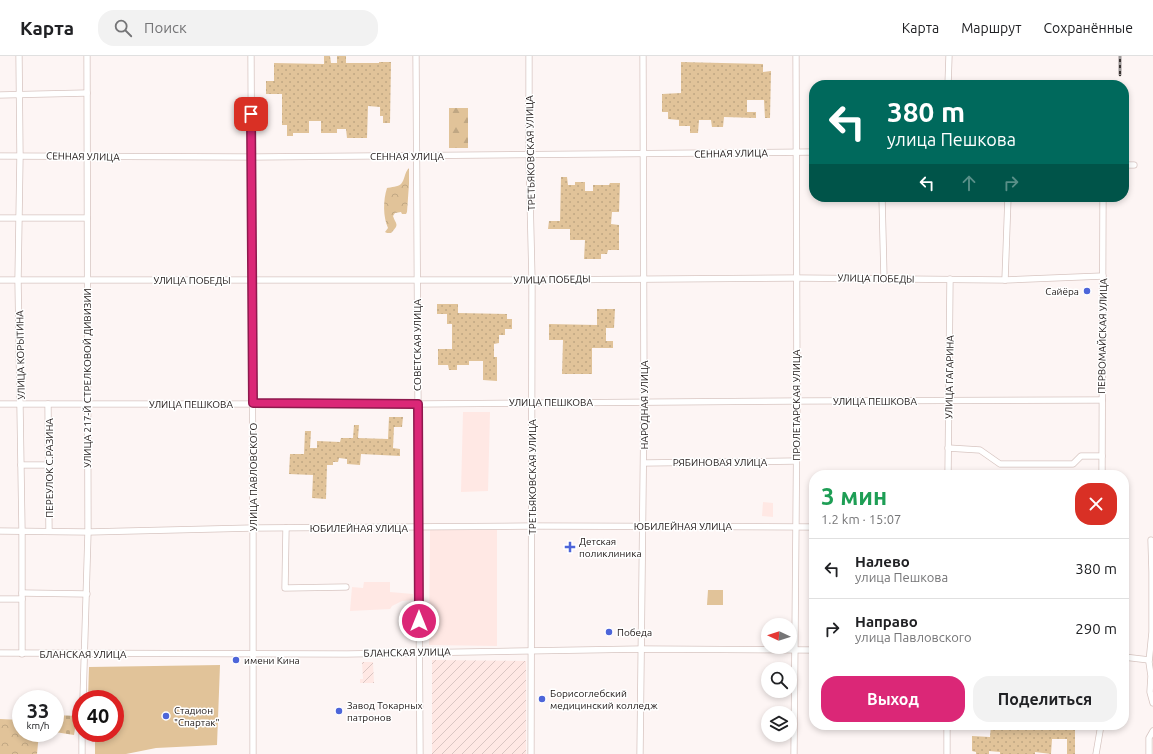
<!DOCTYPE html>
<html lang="ru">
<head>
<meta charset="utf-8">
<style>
  body { margin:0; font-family:Ubuntu,sans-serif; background:#f2f2f2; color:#202124; height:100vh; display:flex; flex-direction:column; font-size:15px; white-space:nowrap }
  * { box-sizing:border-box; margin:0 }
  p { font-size:13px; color:#757577 }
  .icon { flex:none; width:22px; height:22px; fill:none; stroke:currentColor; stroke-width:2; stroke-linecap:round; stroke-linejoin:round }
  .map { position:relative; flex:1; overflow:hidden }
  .sheet { position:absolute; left:809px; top:414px; width:320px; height:260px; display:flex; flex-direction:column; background:#fff; border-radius:16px; box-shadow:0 2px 6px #0003 }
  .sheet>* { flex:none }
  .guide { position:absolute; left:809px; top:24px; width:320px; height:122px; border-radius:16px; box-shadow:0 2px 6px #0003; background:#00695c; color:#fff; overflow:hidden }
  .needle { width:26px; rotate:274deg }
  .controls { position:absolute; left:761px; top:562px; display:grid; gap:8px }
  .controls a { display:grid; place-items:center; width:36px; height:36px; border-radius:50%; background:#fff; box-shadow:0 2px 6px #0003; font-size:20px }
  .speed { position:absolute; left:12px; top:634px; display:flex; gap:8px; font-size:20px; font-weight:700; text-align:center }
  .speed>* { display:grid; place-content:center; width:52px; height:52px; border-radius:50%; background:#fff; box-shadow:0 2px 6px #0003; line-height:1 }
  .speed small { font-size:10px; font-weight:400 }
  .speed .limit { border:6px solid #d22; background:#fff; color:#111 }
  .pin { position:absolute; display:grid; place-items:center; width:34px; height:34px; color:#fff; margin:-17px; border-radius:8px; box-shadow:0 2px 6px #0006 }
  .me { position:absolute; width:44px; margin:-22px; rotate:0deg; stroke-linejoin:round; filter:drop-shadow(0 0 3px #0008) }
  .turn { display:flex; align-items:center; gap:14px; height:84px; padding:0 12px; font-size:18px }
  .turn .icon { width:52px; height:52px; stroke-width:2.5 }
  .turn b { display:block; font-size:28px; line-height:34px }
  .lanes { display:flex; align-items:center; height:38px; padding:0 12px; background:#0003; justify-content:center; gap:20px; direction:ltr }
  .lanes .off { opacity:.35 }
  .round { display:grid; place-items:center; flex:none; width:42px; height:42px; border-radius:16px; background:#f2f2f2 }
  .overview { display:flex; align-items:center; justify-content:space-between; height:68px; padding:0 12px }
  h1 { font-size:24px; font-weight:600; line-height:30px; color:#1e9e55 }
  .cta { display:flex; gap:8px; margin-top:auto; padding:8px 12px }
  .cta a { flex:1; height:46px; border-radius:16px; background:#db2777; color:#fff; font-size:16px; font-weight:600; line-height:46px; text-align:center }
  .cta a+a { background:#f2f2f2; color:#202124 }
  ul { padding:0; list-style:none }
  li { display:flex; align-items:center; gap:12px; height:60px; padding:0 12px; border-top:1px solid #e0e0e0 }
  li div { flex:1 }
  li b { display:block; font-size:15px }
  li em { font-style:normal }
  header { display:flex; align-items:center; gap:24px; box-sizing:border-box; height:56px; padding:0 20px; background:#fff; border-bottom:1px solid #e0e0e0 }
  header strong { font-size:19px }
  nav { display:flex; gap:22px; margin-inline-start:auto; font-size:14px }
  .search { width:280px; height:36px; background:#f2f2f2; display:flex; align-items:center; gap:10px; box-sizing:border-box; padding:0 14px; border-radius:16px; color:#757577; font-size:15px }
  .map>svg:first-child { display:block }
  .built { fill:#ffe8e4 }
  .industrial { fill:url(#industrial-furrows) }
  .grass { fill:url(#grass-dots) }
  .forest { fill:url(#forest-firs) }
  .cemetery { fill:url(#cemetery-stones) }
  .park { fill:url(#park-crowns) }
  .pitch { fill:#e1c399 }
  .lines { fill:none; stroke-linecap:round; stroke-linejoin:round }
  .minor-casing { stroke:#d7c5c1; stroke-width:7 }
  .minor { stroke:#fff; stroke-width:5.5 }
  .rail-casing { stroke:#393231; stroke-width:2.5 }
  .rail { stroke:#fff; stroke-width:1; stroke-dasharray:3; stroke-linecap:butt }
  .route-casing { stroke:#8e194d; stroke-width:10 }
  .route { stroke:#db2777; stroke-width:7 }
  .poi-dot { fill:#4d65d9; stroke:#fff; stroke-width:1.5 }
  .labels { text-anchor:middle; stroke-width:3; stroke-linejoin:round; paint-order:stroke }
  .street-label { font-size:10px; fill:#1c1514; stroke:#fff }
  .poi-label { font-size:10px; fill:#1c1514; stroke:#fff; text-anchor:start }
</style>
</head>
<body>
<header>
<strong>Карта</strong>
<div class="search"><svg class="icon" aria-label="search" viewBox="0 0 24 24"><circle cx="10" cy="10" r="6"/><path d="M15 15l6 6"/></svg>Поиск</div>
<nav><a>Карта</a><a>Маршрут</a><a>Сохранённые</a></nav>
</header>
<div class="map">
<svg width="1153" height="698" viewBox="0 0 1153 698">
  <defs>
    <pattern id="industrial-furrows" width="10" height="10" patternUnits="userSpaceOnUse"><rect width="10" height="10" fill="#ffe8e4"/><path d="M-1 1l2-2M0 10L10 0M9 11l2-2" fill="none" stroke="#dac6c3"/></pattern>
    <pattern id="grass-dots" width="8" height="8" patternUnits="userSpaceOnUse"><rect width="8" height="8" fill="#e1c399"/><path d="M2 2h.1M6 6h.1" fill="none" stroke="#c0a783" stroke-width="1.8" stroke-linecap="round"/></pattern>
    <pattern id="forest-firs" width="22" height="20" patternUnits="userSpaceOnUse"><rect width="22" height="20" fill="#e1c399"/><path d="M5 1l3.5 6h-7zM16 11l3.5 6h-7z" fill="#c0a783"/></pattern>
    <pattern id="cemetery-stones" width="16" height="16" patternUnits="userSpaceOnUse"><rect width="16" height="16" fill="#e1c399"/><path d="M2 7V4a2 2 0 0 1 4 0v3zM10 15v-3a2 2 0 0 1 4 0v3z" fill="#c0a783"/></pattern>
    <pattern id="park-crowns" width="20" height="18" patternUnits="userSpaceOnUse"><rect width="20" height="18" fill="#e1c399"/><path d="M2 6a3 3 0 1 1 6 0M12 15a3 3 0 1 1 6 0" fill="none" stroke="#c0a783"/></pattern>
  </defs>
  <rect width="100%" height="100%" fill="#fdf5f4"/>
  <g class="built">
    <polygon points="463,356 490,356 488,435 461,436"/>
    <polygon points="763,446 773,447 773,461 762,460"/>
    <polygon points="430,474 497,474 497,590 429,589"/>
    <polygon points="364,526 390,526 390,536 413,538 413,544 402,545 392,550 390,553 350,555 352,531 363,532"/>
  </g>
  <g class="industrial">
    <polygon points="432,604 526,605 526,698 432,698"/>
    <polygon points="362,606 373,606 374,627 360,627 360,623 363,623"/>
  </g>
  <g class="grass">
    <polygon points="324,0 330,0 331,7 337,7 337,0 346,0 346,7 379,7 379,6 391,6 390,67 383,67 383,60 380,60 380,51 368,50 367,82 347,82 346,73 337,73 337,77 321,77 321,65 309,65 309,77 293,77 293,80 287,80 287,69 282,69 282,38 266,38 266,25 274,25 274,7 324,8"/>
    <polygon points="681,6 763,8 763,16 771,15 770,62 765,62 764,44 747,44 747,56 756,56 756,62 724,61 723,71 712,71 711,64 699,64 698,77 690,77 690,70 679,70 679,64 668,63 668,56 662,56 662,38 681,37"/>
    <polygon points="561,121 567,121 568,129 575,129 575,126 585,126 585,135 593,135 593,129 609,129 610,127 620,127 619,156 612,156 611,168 619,169 619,194 608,194 607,198 601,198 601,203 584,203 585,184 570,184 570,173 548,173 549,165 560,165"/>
    <polygon points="437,248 458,248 458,257 507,258 507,263 512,263 512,273 505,273 505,279 499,279 499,287 494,288 494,301 497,301 497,325 483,324 483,305 469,305 469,309 457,309 457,314 449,314 448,309 438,309 438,293 452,293 452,268 447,268 447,258 437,258"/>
    <polygon points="597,253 615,253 614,272 606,272 606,285 613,285 613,292 592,292 592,318 562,318 563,284 549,284 549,268 597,269"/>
    <polygon points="389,361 403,361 402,371 394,371 393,392 400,393 400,400 361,398 360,409 347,408 347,403 339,402 338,406 333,406 333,409 327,409 326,443 312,442 313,419 289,418 290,398 304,398 305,375 311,375 310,392 317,392 317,385 340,386 341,382 353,382 354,369 359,369 358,382 388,383"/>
    <polygon points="991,669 1075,669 1075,698 1067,698 1067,683 1052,683 1051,698 1035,696 1035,698 1000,698 1000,696 989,695 989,698 976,698 976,696 972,695 972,680 990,681"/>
  </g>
  <rect class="forest" x="449" y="52" width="19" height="40"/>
  <polygon class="cemetery" points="55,659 77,660 74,679 55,676"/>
  <g class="park">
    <path d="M409,112V128L407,156L406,158H402L401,156L395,157L393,160C396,169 400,168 391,177H387L385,176L388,172C383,161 383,144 387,132C391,131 398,131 401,128C405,124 404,117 409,112Z"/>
    <polygon points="0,663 21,664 21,677 39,677 37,698 0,698"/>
  </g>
  <g class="pitch">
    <polygon points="708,534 723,534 723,549 707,549"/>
    <polygon points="220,609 217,689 156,692 126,698 95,698 95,677 115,677 115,643 88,643 89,611"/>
  </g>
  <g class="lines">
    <defs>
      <g id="minor">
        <polyline points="19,0 20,100 18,224 22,475 22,598"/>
        <polyline points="251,0 253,472 253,698"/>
        <polyline points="416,0 420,698"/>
        <polyline points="529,0 529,99 532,224 531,698"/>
        <polyline points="948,29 949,0"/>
        <polyline points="0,39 87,37"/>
        <polyline points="0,100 251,101 814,96"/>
        <polyline points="1124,109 1134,109"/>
        <polyline points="882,141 884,222"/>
        <polyline points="0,162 87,162"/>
        <polyline points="0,224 532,224 796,222 1005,224 1103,220"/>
        <polyline points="1005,224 1008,141"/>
        <polyline points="0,348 418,348 797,345 1102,344"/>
        <polyline points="48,348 49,475"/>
        <polyline points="948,392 980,394 1000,408 1073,408 1081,400 1102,400"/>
        <polyline points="644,407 796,405"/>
        <polyline points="21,409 49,409"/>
        <polyline points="948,419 950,223"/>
        <polyline points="1102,419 1103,141"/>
        <polyline points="286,472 285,532 346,531"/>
        <polyline points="0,475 88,476 253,472 532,470 814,471"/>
        <polyline points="1151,484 1152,516 1152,576 1149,606 1151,620 1150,636 1153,647"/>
        <polyline points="22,537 87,538"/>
        <polyline points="0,543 22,543"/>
        <polyline points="0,597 347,598 642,593 814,594"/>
        <polyline points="1124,601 1149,604"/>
        <polyline points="83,643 88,476 87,0"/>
        <polyline points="82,698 82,677"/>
        <polyline points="640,698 644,346 643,0"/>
        <polyline points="794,698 797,345 796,0"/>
        <polyline points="947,698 947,669"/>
        <polyline points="1096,698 1101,669"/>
        <polyline points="1149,698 1149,682 1153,675"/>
      </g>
    </defs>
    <use href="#minor" class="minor-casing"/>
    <use href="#minor" class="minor"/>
    <defs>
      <polyline id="rail" points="1120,0 1120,19"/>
    </defs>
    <use href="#rail" class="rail-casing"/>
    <use href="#rail" class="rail"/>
  </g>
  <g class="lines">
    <defs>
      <polyline id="route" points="251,58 253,347 418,348 419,565"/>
    </defs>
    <use href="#route" class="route-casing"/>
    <use href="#route" class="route"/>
  </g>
  <g class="poi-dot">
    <circle cx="1087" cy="235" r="4"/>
    <path d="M568 485h4v4h4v4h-4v4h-4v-4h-4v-4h4z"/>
    <circle cx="609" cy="576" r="4"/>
    <circle cx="236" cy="604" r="4"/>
    <circle cx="542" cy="643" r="4"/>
    <circle cx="339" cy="655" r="4"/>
    <circle cx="166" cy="660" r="4"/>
  </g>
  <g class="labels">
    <g class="street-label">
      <text transform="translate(530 97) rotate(-91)" y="4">ТРЕТЬЯКОВСКАЯ УЛИЦА</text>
      <text transform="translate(731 97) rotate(-1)" y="4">СЕННАЯ УЛИЦА</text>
      <text transform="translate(83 100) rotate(1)" y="4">СЕННАЯ УЛИЦА</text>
      <text x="407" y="104">СЕННАЯ УЛИЦА</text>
      <text transform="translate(876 222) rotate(1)" y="4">УЛИЦА ПОБЕДЫ</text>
      <text transform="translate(552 223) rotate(-1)" y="4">УЛИЦА ПОБЕДЫ</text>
      <text x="192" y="228">УЛИЦА ПОБЕДЫ</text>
      <text transform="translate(1102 280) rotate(-89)" y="4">ПЕРВОМАЙСКАЯ УЛИЦА</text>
      <text transform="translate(417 289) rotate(-90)" y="4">СОВЕТСКАЯ УЛИЦА</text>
      <text transform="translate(20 299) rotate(-91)" y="4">УЛИЦА КОРЫТИНА</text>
      <text transform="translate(949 321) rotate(-89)" y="4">УЛИЦА ГАГАРИНА</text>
      <text transform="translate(87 322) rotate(-90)" y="4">УЛИЦА 217-Й СТРЕЛКОВОЙ ДИВИЗИИ</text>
      <text x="875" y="349">УЛИЦА ПЕШКОВА</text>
      <text x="551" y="350">УЛИЦА ПЕШКОВА</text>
      <text x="191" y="352">УЛИЦА ПЕШКОВА</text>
      <text transform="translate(644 349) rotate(-90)" y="4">НАРОДНАЯ УЛИЦА</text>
      <text transform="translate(796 349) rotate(-90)" y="4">ПРОЛЕТАРСКАЯ УЛИЦА</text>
      <text x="720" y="410">РЯБИНОВАЯ УЛИЦА</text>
      <text transform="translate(49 412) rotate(-90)" y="4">ПЕРЕУЛОК С.РАЗИНА</text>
      <text transform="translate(253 421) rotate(-90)" y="4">УЛИЦА ПАВЛОВСКОГО</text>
      <text transform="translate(532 421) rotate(-90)" y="4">ТРЕТЬЯКОВСКАЯ УЛИЦА</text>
      <text x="683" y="474">ЮБИЛЕЙНАЯ УЛИЦА</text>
      <text x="359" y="476">ЮБИЛЕЙНАЯ УЛИЦА</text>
      <text transform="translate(407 596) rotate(-1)" y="4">БЛАНСКАЯ УЛИЦА</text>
      <text x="83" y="602">БЛАНСКАЯ УЛИЦА</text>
    </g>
    <g class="poi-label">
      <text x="1079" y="239" text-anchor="end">Сайёра</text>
      <text x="579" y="489">Детская<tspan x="579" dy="12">поликлиника</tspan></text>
      <text x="617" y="580">Победа</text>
      <text x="244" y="608">имени Кина</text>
      <text x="550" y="641">Борисоглебский<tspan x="550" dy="12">медицинский колледж</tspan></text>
      <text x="347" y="653">Завод Токарных<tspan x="347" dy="12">патронов</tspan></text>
      <text x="174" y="658">Стадион<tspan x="174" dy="12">"Спартак"</tspan></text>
    </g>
  </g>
</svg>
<div class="controls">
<a><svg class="needle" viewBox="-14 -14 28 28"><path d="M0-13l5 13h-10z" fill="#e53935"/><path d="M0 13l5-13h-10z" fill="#757577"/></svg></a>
<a><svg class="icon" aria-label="search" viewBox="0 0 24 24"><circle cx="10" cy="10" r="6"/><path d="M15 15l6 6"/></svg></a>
<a><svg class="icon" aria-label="layers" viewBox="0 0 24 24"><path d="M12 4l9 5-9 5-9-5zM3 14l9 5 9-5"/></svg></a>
</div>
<div class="speed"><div>33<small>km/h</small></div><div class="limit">40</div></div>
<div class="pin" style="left:251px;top:58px;background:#d93025"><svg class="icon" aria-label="arrive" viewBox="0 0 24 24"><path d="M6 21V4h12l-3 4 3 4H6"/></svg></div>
<svg class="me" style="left:419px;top:565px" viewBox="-20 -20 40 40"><circle r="17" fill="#db2777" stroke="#fff" stroke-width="3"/><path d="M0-11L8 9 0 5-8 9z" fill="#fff"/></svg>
<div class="guide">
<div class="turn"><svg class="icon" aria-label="left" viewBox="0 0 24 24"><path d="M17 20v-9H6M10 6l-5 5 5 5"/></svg><div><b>380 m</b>улица Пешкова</div></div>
<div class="lanes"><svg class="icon" aria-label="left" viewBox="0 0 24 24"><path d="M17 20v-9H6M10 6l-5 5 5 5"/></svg><svg class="icon off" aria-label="ahead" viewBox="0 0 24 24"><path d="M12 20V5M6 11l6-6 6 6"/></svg><svg class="icon off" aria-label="right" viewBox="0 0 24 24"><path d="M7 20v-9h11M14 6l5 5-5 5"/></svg></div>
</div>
<section class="sheet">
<div class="overview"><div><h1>3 мин</h1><p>1.2 km · 15:07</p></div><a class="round" style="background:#d93025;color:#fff"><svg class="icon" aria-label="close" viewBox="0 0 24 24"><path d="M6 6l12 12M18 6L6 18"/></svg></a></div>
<ul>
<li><svg class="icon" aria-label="left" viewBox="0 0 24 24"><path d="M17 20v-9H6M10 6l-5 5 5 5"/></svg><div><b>Налево</b><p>улица Пешкова</p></div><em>380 m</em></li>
<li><svg class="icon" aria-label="right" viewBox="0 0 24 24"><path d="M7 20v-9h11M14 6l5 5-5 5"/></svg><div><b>Направо</b><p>улица Павловского</p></div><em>290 m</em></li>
</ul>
<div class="cta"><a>Выход</a><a>Поделиться</a></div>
</section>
</div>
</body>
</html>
